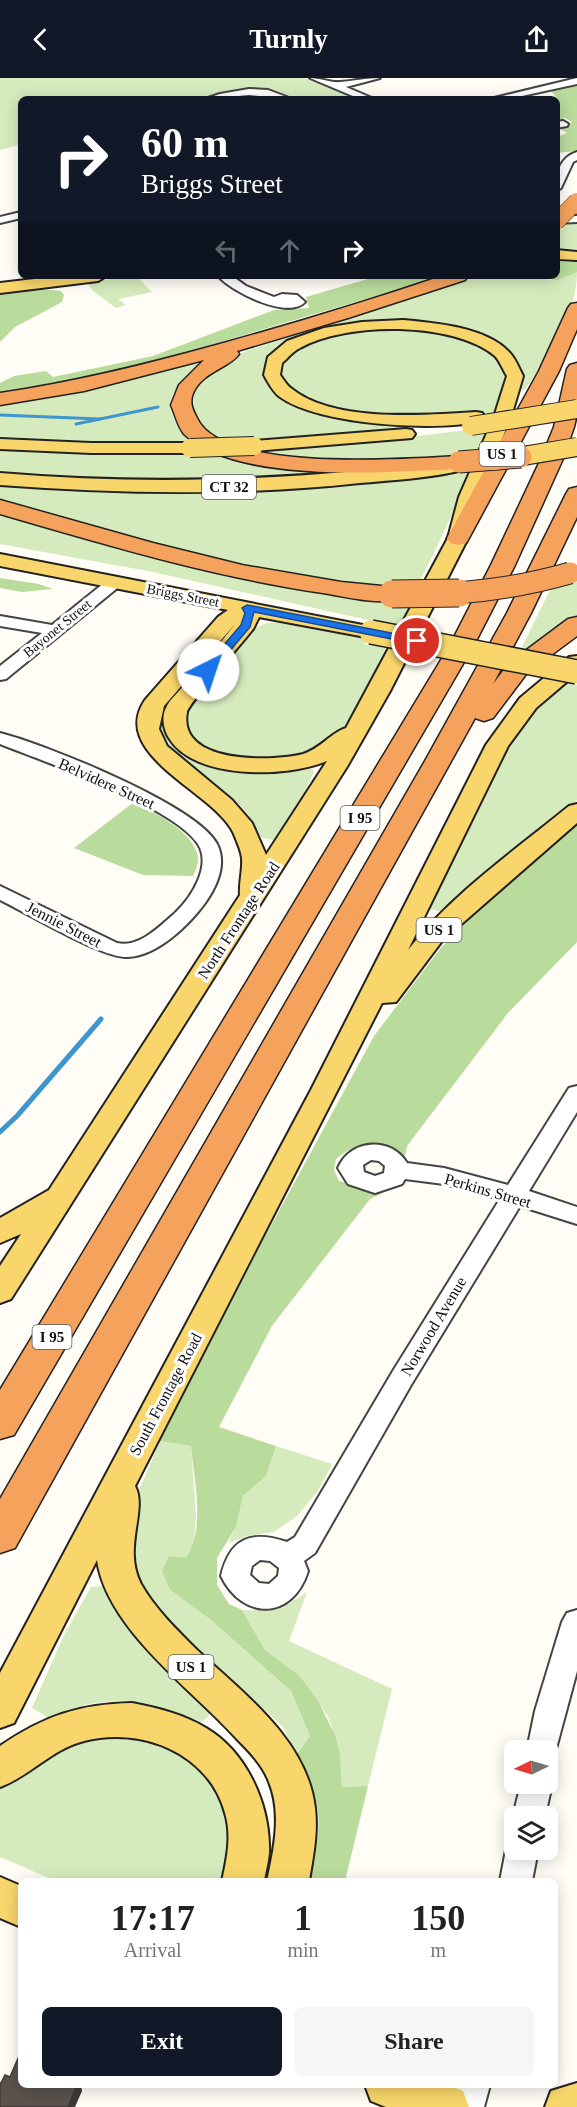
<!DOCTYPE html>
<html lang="en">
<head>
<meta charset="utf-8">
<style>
  body { margin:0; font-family:"Times New Roman",serif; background:#f6f6f6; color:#222; height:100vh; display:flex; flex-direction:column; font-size:22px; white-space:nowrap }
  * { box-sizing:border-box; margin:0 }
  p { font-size:20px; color:#767676 }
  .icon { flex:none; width:33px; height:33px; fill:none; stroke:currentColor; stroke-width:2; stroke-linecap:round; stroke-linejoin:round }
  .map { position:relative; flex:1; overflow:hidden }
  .panel { position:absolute; left:18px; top:1800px; width:540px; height:210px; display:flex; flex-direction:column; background:#fff; border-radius:9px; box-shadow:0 3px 15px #0003 }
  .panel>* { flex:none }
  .banner { position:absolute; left:18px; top:18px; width:542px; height:183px; border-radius:9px; box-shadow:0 3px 15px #0003; background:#111827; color:#fff; overflow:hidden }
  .needle { width:39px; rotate:265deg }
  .buttons { position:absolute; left:504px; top:1662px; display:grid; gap:12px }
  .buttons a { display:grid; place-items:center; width:54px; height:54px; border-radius:9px; background:#fff; box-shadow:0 3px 15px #0003; font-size:30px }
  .pin { position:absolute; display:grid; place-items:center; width:51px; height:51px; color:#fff; margin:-26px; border:3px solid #fff; border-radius:50%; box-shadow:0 2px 6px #0007 }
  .me { position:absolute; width:66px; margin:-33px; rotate:41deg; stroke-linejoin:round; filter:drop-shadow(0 0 4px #0008) }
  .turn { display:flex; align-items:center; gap:21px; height:126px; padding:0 24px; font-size:27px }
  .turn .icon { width:78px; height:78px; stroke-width:2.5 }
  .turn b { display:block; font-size:42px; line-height:51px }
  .lanes { display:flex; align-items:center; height:57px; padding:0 24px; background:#0003; justify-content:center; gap:30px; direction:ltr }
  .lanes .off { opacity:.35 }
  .eta { display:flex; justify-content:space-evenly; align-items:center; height:102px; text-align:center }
  .eta b { font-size:36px; font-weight:800; line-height:42px }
  .button { display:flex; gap:12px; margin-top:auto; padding:12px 24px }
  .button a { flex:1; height:69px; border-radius:9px; background:#111827; color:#fff; font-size:24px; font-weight:800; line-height:69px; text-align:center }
  .button a+a { background:#f6f6f6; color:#222 }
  header { display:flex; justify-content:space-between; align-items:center; height:78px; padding:0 24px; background:#111827; color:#fff; font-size:27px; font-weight:800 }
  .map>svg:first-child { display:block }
  .green { fill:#d5ebbd }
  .forest { fill:#b9dc9c }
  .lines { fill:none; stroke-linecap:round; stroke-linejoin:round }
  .stream-far1 { stroke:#3f96cf; stroke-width:3 }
  .stream { stroke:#3f96cf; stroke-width:5 }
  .minor-casing { stroke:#444; stroke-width:4 }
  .major-casing { stroke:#222; stroke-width:4 }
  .highway-casing { stroke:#222; stroke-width:3 }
  .minor { fill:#fff; fill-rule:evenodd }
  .major { fill:#f9d66b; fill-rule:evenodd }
  .highway { fill:#f5a25d; fill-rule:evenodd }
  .major-bridge-far1-casing { stroke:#222; stroke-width:20; stroke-linecap:butt }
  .major-bridge-casing { stroke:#222; stroke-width:26; stroke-linecap:butt }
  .highway-bridge-far2-casing { stroke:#222; stroke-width:17; stroke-linecap:butt }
  .highway-bridge-far1-casing { stroke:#222; stroke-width:23; stroke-linecap:butt }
  .highway-bridge-casing { stroke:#222; stroke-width:29; stroke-linecap:butt }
  .major-bridge-far1 { stroke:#f9d66b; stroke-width:18 }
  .major-bridge { stroke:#f9d66b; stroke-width:23 }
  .highway-bridge-far2 { stroke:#f5a25d; stroke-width:16 }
  .highway-bridge-far1 { stroke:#f5a25d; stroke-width:21 }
  .highway-bridge { stroke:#f5a25d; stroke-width:27 }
  .shaded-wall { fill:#3f3936 }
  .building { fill:#5a524d; stroke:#3f3936; stroke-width:1.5 }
  .route { fill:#1a73e8; stroke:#114b97; stroke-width:1.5 }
  .labels { text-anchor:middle; stroke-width:6; stroke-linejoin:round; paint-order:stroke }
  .far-street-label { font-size:14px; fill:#111; stroke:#fff }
  .shield { fill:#fff; stroke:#585858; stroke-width:1.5 }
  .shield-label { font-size:15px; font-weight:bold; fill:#111 }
  .street-label { font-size:16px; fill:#111; stroke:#fff }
</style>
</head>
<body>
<header><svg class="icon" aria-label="back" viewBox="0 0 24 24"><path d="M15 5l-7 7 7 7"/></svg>Turnly<svg class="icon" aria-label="share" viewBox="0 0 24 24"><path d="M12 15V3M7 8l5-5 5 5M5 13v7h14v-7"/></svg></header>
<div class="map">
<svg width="577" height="2029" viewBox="0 0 577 2029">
  <rect width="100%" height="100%" fill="#fffdf5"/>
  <g class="green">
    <polygon points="0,0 304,0 357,21 299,21 273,12 253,10 195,21 21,21 21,66 0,72"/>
    <polygon points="577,144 577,174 557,172 557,152 566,145"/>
    <path d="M577,194C577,236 547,278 525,312H517L520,289L506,272L452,251H325L290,263L277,271L266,282L264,293L266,300L308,330L400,344L405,350L216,364L188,337L191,312L220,287L246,273L475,198H526L550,202Z"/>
    <polygon points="136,198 152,214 118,221 126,227 116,230 93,213 87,204"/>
    <path d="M366,249L436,252L490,271L510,295L497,334C451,338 391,343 346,334C324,329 271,315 281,285C285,275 298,265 308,262C326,255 347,253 366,249Z"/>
    <path d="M190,284L203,288C162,318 158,331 198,365H85L0,361V326L124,304Z"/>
    <polygon points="492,349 482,378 358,386 253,376 261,372 393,361"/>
    <polygon points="0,371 113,375 198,374 321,391 323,400 195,405 0,396"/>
    <path d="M473,393L415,514L287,500L0,425V407C159,420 316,415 473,393Z"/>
    <polygon points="0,433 228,499 309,513 412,522 399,549 153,494 0,466"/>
    <polygon points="577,499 577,541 527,575 520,573 553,506"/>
    <path d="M281,544L367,561L365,566L389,571C379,588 347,652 335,661C327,666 313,675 303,678C266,687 166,684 189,624L254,550L267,545Z"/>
    <polygon points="558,604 577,607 577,722 443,834 429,831 495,687 520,647"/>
    <path d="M164,625H170L188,675L304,687L314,693L307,710L273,762L261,759C254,743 244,730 230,718C208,700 161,679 158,648C157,641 162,632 164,625Z"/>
    <polygon points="160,1363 191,1368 196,1438 194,1469 170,1512 211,1542 291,1613 310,1658 297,1676 282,1648 185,1559 150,1522 134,1487 130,1460 133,1426"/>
    <polygon points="276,1368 332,1386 318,1413 297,1438 274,1454 248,1458 228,1465 236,1449 243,1418 266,1398"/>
    <path d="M111,1507L214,1627L208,1639L201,1644C144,1622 107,1613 49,1640L32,1630L64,1557L91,1509Z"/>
    <path d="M307,1514L289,1563L392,1611L368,1708L342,1709L340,1676L329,1640L299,1597L265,1572L242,1532C274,1533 280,1532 307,1514Z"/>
    <polygon points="96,1654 166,1660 217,1707 233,1752 224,1803 56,1803 0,1779 0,1711 39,1680"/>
  </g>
  <g class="forest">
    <polygon points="577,7 577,73 557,75 557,59 567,55 557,49 568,48 572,44 565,40 557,43 557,20 551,13"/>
    <polygon points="557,184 577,184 577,194 558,202 526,198 556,198"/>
    <polygon points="378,198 443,198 146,286 83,302 0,315 0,305 14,298 46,293 53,299 153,278 274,232 309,230 306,219"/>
    <polygon points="30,210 61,213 64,217 62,224 15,249 0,264 0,215"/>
    <polygon points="0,500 39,506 53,511 22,514 0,510"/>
    <path d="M134,724C154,734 190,752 197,775C200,782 196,791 193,798L143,797L74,770Z"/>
    <path d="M577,746V864L508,935L407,1068L405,1078C378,1062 360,1061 336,1081L334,1092L339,1103L372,1111L381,1116L370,1121L272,1248L219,1349L276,1368L266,1398L243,1418L236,1449L217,1480V1507L229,1526L242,1532L265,1572L299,1597L318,1623L335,1657L340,1676L342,1709L368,1708L345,1803H306C324,1747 324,1729 297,1676L310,1658L291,1613L211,1542L170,1512L162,1493L169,1478L186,1480C206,1450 194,1403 191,1368L160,1363L260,1168L374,958L440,871L507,802Z"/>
  </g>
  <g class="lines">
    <g class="stream-far1">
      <polyline points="0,337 100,341"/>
      <polyline points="76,346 158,329"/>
    </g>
    <polyline class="stream" points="0,1054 17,1038 101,941"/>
    <defs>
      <g id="minor">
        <path d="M310,0C320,0 331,5 340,4C353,3 366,0 380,0L346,9L374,21H360Z"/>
        <polygon points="577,0 577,6 508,21 490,21"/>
        <polygon points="249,11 268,12 292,21 249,17 205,21 220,16"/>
        <polygon points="563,43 568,46 567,48 556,50 556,44"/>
        <path d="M577,74V82L573,84L561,110L556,113C556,96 559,80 577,74Z"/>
        <polygon points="21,134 21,140 0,145 0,139"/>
        <polygon points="577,138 577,144 556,145 556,139"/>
        <path d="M218,198H232L246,208L274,219L282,216L297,217L305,224C288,242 232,214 218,198Z"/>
        <polygon points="115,499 121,501 123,504 121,507 6,601 0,602 0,588 42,555 0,548 0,538 52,547 109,501"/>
        <path d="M0,655C44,666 197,727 217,766C227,786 217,808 205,825C189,847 157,878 128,879C103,881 27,835 0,822V808L117,865C139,870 159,849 175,835C191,820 212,788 198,766C173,728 45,684 0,666Z"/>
        <path d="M577,1008V1034L529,1113L577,1129V1146L520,1128L411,1307L315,1475L304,1483L308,1493C293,1542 243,1543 221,1498C230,1460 251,1452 287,1464L295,1459L393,1293L500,1121L444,1106L405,1101L402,1106L375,1115L348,1106L338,1090C350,1061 391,1058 407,1085L444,1090L508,1107L569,1010ZM371,1082L379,1083L385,1088L384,1095L375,1098L364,1094L363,1087ZM260,1482L270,1483L279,1490L278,1498L269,1506L259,1505L250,1497L252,1488Z"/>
        <polygon points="577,1532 577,1593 553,1682 548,1684 548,1672 527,1672 535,1633 562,1544 567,1535"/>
        <polygon points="548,1697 552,1706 545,1738 514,1738 514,1741 513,1738 521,1706 548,1706"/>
        <polygon points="514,1760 514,1772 538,1772 532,1803 500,1803 506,1772 511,1761"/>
        <polygon points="454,2007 490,2007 484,2029 448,2029"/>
      </g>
      <g id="major">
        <polygon points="556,172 577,174 577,182 556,181"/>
        <polygon points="60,198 106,198 98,203 0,215 0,205"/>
        <path d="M403,242C435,245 486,249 509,274C515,280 519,290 523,298L511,339L478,419L468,460L390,613L348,687L11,1221L0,1225V1188L21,1156L0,1165V1140L49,1112L240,817C239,805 243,792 242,780C241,772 236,761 233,754C214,714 108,677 145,622L218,539L228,532L0,488V476L378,550L382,554L378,558L371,560L259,539L253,551C243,564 189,625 187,634C177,686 271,684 303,676C320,671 332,654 346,650L448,460L459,419L494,339L507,298C503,292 500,283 495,278C453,243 346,244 300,270C293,273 288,280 282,285L280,297C284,302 287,308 292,311C335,345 424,337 476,334L482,335L485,339L482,343C437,354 318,347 280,319C273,314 268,304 264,297L268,279L287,263L324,250L362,244ZM236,545C219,567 201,587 183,608C178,615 169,622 166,630C161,639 164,652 169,660C194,702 287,700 327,683L266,777L252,745L232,722L167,668L159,651L164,628Z"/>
        <polygon points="406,351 412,352 415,356 412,360 254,373 248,372 245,368 248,364 254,363"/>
        <polygon points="0,361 91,365 190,365 196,366 199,370 196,374 190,375 91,375 0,371"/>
        <path d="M457,382L463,384L466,388L463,392C430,400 394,402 360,405C240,418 120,416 0,407V395C154,408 304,402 457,382Z"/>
        <path d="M577,578V595L536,630L508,668L408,872C452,816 514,773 569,728L577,726V745L442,863L396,924L382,925L135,1408C148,1432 122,1469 141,1506C155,1531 177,1552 197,1572C244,1616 307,1662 315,1730C318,1755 313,1779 309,1803H267C274,1771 282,1735 269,1704C263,1687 248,1672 236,1660C192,1611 107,1551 97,1482L14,1645L0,1650V1595L311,1012L486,667L520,620L569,579Z"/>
        <path d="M132,1625C158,1630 183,1636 206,1650C245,1673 268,1722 269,1767C270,1778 266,1791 264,1803H222C227,1781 232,1757 225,1735C209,1675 141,1648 84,1663C52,1671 30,1698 0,1709V1668C44,1638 79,1626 132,1625Z"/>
        <polygon points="0,1799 21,1808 21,1849 0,1840"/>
        <polygon points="577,2005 577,2029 545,2029 551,2013"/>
        <polygon points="365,2007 448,2007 463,2013 469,2029 386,2029 371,2023"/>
      </g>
      <g id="highway">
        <path d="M442,198H468L465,202L348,240L237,273L239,276C228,291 200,294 192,318C190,327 193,332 197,340C222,395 406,381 459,378L466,380L470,384L466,388C449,393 430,392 412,393C354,396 228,399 184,356C178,349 175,336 171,327L179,307L204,282L84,313L0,327V315C77,304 152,285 227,264C299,244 371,222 442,198Z"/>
        <polygon points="577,225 577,251 559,293 469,460 466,465 458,467 450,465 447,460 539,293 568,230 571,226"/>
        <polygon points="577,285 577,336 574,349 562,383 515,487 474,567 14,1357 0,1361 0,1312 450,567 491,487 540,383 554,349 567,291 570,287"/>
        <polygon points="577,409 577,439 531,535 493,606 509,585 568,541 577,539 577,558 527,595 493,640 484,643 475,640 15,1470 0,1475 0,1421 425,683 507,535 566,416 569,411"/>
        <path d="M0,422L153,465L242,487L341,504L392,509L400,511L404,516L400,521C377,527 347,519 323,515C213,499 107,467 0,436Z"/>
      </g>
    </defs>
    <use href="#minor" class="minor-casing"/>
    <use href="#major" class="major-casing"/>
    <use href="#highway" class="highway-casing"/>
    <use href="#minor" class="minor"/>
    <use href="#major" class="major"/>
    <use href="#highway" class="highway"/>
    <defs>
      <g id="major-bridge-far1">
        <polyline points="471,348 577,331"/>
        <polyline points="190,370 254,368"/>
        <polyline points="493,383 577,369"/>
      </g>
      <polyline id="major-bridge" points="371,554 577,594"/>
      <polyline id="highway-bridge-far2" points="556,144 577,123"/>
      <g id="highway-bridge-far1">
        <polyline points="459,384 521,379"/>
        <path d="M392,516C453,518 511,512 570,495"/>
      </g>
      <polyline id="highway-bridge" points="392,516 459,515"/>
    </defs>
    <use href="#major-bridge-far1" class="major-bridge-far1-casing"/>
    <use href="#major-bridge" class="major-bridge-casing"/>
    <use href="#highway-bridge-far2" class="highway-bridge-far2-casing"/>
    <use href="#highway-bridge-far1" class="highway-bridge-far1-casing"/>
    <use href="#highway-bridge" class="highway-bridge-casing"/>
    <use href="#major-bridge-far1" class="major-bridge-far1"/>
    <use href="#major-bridge" class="major-bridge"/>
    <use href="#highway-bridge-far2" class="highway-bridge-far2"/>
    <use href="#highway-bridge-far1" class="highway-bridge-far1"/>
    <use href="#highway-bridge" class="highway-bridge"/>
  </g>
  <polygon class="shaded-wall" points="77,2007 81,2007 82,2013 75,2029 68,2029"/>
  <polygon class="building" points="19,1978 21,1978 21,2007 77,2007 68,2029 0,2029 0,2005 1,2005 5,1997 10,1999"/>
  <polygon class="route" points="247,527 417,560 422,563 417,566 254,534 250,549 212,594 204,594 204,590 241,547 245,535 242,530"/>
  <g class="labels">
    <g class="far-street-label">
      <text transform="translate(183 517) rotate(11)" y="5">Briggs Street</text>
      <text transform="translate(57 550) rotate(-39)" y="5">Bayonet Street</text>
    </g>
    <g class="shield">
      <rect x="479.5" y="364" width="45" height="24" rx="4.5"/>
      <rect x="202" y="397" width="54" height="24" rx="4.5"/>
      <rect x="340.5" y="728" width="39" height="24" rx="4.5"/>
      <rect x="416.5" y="840" width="45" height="24" rx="4.5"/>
      <rect x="32.5" y="1247" width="39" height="24" rx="4.5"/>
      <rect x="168.5" y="1577" width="45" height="24" rx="4.5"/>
    </g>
    <g class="shield-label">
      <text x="502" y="381">US 1</text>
      <text x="229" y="414">CT 32</text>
      <text x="360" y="745">I 95</text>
      <text x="439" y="857">US 1</text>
      <text x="52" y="1264">I 95</text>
      <text x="191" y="1594">US 1</text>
    </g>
    <g class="street-label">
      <text transform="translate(107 705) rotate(24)" y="6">Belvidere Street</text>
      <text transform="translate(238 842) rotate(-57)" y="6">North Frontage Road</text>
      <text transform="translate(64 846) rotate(27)" y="6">Jennie Street</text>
      <text transform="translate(488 1112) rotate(16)" y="6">Perkins Street</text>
      <text transform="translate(433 1248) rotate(-59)" y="6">Norwood Avenue</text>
      <text transform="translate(165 1316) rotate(-62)" y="6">South Frontage Road</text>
    </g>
  </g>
</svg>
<div class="buttons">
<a><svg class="needle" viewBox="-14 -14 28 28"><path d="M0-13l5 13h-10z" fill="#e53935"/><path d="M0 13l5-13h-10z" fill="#767676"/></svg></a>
<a><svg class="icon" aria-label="layers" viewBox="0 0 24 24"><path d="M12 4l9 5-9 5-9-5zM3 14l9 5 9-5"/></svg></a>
</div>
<div class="pin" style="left:417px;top:563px;background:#d93025"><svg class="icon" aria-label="arrive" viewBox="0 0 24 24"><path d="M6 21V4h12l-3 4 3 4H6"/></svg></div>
<svg class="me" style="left:208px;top:592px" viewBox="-20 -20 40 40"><circle r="19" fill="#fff"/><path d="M0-13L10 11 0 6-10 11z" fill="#1a73e8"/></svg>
<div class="banner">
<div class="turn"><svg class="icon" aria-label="right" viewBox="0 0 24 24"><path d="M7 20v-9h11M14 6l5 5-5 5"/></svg><div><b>60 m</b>Briggs Street</div></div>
<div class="lanes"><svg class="icon off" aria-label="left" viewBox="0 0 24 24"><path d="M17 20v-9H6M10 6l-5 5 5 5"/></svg><svg class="icon off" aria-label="ahead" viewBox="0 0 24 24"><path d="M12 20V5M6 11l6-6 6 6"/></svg><svg class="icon" aria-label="right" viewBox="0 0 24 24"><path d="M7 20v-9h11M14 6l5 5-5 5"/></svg></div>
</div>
<section class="panel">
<div class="eta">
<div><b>17:17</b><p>Arrival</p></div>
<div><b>1</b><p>min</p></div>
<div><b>150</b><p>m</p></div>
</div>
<div class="button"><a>Exit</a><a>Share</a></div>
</section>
</div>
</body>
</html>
